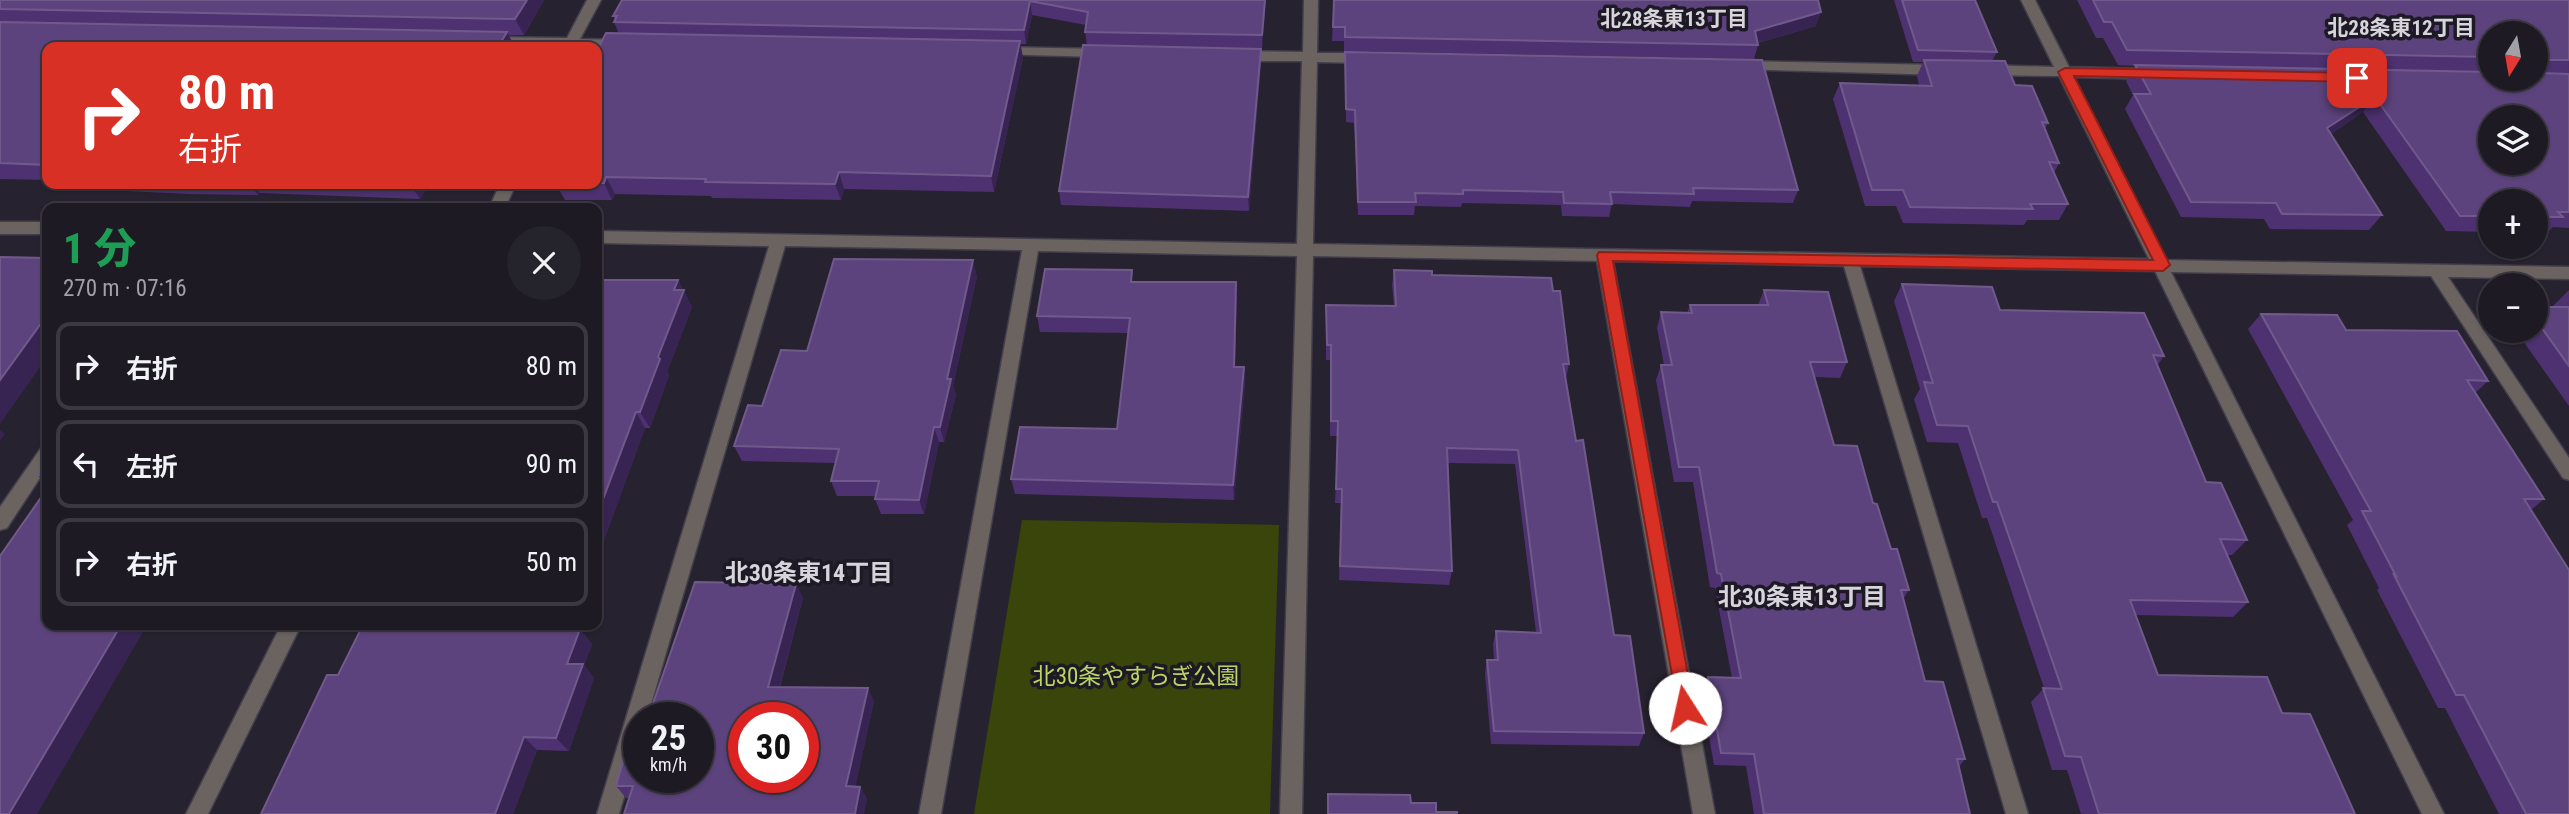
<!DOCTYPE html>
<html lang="ja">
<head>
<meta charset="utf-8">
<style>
  body { margin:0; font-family:"Roboto Condensed","Noto Sans JP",sans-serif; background:#25232b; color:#f1f3f6; height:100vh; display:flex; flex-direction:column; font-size:26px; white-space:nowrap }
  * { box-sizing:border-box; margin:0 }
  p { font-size:23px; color:#a0a1a6 }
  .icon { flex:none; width:38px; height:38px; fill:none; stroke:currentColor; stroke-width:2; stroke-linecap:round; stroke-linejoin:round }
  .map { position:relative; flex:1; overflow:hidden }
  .drawer { position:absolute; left:42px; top:203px; width:560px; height:427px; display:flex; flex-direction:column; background:#1d1a23; border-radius:14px; box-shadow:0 2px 5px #0004,0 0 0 2px #3b3841 }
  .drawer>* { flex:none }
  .guide { position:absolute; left:42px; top:42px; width:560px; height:147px; border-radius:14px; box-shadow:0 2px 5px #0004,0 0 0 2px #3b3841; background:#d93025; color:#fff; overflow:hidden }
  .needle { width:46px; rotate:191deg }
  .fabs { position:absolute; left:2478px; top:21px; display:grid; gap:14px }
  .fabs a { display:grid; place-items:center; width:70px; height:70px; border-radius:50%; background:#1d1a23; box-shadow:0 2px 5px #0004,0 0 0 2px #3b3841; font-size:35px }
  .speed { position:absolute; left:623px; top:702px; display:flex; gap:14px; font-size:35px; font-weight:700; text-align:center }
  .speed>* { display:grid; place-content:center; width:91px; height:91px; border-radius:50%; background:#1d1a23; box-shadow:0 2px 5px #0004,0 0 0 2px #3b3841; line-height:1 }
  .speed small { font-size:18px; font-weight:400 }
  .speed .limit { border:10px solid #d22; background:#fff; color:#111 }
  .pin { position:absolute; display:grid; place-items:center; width:60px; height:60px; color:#fff; margin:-30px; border-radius:14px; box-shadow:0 4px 10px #0006 }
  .me { position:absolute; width:77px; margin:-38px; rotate:350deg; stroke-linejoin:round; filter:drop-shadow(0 0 5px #0008) }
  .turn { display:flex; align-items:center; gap:24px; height:147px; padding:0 21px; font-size:32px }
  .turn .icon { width:91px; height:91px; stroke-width:2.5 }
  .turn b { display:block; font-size:49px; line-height:60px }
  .round { display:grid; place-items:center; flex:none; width:74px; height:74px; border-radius:37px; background:#25232b }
  .summary { display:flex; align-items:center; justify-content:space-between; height:119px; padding:0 21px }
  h1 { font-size:42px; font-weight:800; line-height:52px; color:#1e9e55 }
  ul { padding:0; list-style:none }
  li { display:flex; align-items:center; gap:21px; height:88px; margin:0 14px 10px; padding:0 7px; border:4px solid #3b3841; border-radius:14px }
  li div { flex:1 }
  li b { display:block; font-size:26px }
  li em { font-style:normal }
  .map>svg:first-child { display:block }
  .green { fill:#3a450c }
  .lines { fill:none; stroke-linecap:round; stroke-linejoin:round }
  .minor-casing { stroke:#433e4b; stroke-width:3 }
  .minor { fill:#6a635f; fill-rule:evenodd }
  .wall { fill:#4e3171; fill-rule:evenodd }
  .shaded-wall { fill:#382452 }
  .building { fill:#5d437d; stroke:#705a8c; stroke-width:2; fill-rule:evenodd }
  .route { fill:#d93025; stroke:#8d1f18; stroke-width:2 }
  .labels { text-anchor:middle; stroke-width:7; stroke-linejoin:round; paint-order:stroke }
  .far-neighbourhood-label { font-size:21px; font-weight:bold; fill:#d7d4dc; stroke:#1d1925 }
  .park-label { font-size:23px; fill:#bbd562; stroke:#1d1925 }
  .neighbourhood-label { font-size:24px; font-weight:bold; fill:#d7d4dc; stroke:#1d1925 }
</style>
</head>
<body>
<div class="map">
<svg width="2569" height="814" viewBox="0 0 2569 814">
  <rect width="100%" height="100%" fill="#27222f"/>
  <polygon class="green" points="1022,520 1279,525 1270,814 974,814"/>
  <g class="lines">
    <defs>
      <g id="minor">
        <polygon points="587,0 601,0 580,39 623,40 628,41 628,47 490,45 483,41 490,37 567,38"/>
        <polygon points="1304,0 1318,0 1317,53 1369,53 1376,58 1369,63 1317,62 1313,244 2149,259 2059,76 1985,75 1978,70 1985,65 2054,67 2021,0 2035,0 2069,67 2153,69 2160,74 2153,79 2073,77 2165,260 2569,267 2569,279 2448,277 2569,458 2569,480 2563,478 2431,276 2171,272 2444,814 2422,814 2155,271 1860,266 2028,814 2006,814 1844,266 1613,261 1715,814 1693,814 1597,261 1313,256 1302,814 1280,814 1297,256 1038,251 941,814 919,814 1022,250 785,246 647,718 639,718 639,746 619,814 597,814 769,246 597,243 597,231 1297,244 1302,61 1239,61 1232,56 1239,51 1303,52"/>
        <polygon points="998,47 1103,49 1110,53 1103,57 993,54 991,51"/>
        <polygon points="1740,61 1943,65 1950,70 1943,75 1735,69 1735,63"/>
        <polygon points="500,184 516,184 505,208 489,208"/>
        <rect x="0" y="222" width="47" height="12"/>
        <polygon points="47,446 47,467 7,528 0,530 0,507 41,448"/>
        <polygon points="281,625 301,625 208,814 186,814"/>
      </g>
    </defs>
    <use href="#minor" class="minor-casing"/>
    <use href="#minor" class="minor"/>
  </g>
  <g class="wall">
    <polygon points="0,0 544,0 524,35 47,47 47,180 0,179"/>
    <polygon points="622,0 1265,0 1265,11 1262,49 1087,45 1085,32 1086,25 1032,15 1026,44 1020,44 1023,58 994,192 844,189 841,200 712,198 711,196 615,194 612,200 565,200 556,184 597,184 619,34 614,22 615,20 613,16"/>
    <polygon points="1334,0 1816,26 1758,43 1758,45 1754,59 1344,51 1344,41 1332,41"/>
    <polygon points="1894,0 1975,0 1997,52 1992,61 2048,123 2045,129 2059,163 2054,173 2068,204 2059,220 2027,220 2024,225 1903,223 1896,206 1865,206 1833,99 1840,83 1919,85 1917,76 1923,62 1913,62"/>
    <path d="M2077,0H2569V228L2553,227L2547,233H2536V201H2490V232L2446,231L2363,112L2331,134L2382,215L2369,230L2270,229L2264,219L2181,217L2125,109L2133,95L2126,81L2135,66L2118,65L2103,38H2096ZM2490,33H2536V79H2490Z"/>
    <polygon points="1261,49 1261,63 1249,211 1061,205 1059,191"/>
    <polygon points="1345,52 1798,190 1793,203 1692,201 1690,207 1612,204 1609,217 1562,216 1561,205 1462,203 1461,207 1415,206 1414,215 1358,215 1354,123 1346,122"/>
    <polygon points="120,184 429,184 420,199 260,193 258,195 189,194 126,191"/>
    <polygon points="1394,270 1553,291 1569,364 1566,378 1576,441 1614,635 1644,733 1639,746 1491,744 1485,673 1487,660 1494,660 1493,644 1496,631 1536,632 1515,464 1448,463 1452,571 1449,585 1339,580 1341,503 1335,503 1338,436 1330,436 1330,360 1326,360 1326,305 1394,306 1392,285"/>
    <polygon points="977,276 953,386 956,395 944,442 939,442 924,514 881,514 875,499 875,496 837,496 831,481 836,463 742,461 734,446 762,406 807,351"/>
    <polygon points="597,280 678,280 692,307 667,372 669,375 650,428 645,428 597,559"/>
    <polygon points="1134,282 1237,297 1235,367 1244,367 1245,383 1234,500 1015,494 1011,479 1117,429 1129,333 1040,332 1037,316"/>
    <polygon points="1902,284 2000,310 2164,356 2157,366 2206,482 2247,540 2232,555 2228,555 2248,602 2233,617 2136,615 2158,675 2282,713 2355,814 2081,814 2067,770 2052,770 2031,702 2044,688 1987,518 1982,518 1958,443 1927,442 1914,399 1920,389 1894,301"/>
    <polygon points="1764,290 1847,362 1840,378 1814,377 1834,445 1873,503 1909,590 1903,599 1925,681 1965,759 1959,767 1970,814 1754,814 1746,766 1714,765 1701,690 1708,677 1732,678 1715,588 1710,587 1693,482 1674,482 1656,380 1661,365 1664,365 1657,328 1661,312 1687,313 1690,305 1758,305"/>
    <polygon points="2569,290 2569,406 2516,331 2536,331 2536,307 2554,307 2553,306"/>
    <polygon points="2261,314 2346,330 2488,381 2475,393 2544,499 2531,510 2569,814 2499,814 2445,708 2438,708 2377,590 2379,588 2347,525 2353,520 2248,329"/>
    <polygon points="47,461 47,484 37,475"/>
    <polygon points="803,598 780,687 874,701 855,787 860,787 867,799 626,798 616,786 637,751"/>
    <polygon points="582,632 592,644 584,665 594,678 569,751 537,750 513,814 261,814 338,675"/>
  </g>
  <g class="shaded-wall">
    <polygon points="527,0 544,0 524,35 515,19"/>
    <polygon points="1265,0 1265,11 1262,49 1262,35"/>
    <polygon points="1030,1 1032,15 1026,44 1024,30"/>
    <polygon points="1821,12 1816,26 1750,45 1755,31"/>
    <polygon points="507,32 515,47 498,47"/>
    <polygon points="1020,41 1023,58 994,192 991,176"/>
    <polygon points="1261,49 1261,63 1249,211 1248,197"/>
    <polygon points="2375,97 2363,112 2316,144 2327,128"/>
    <polygon points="839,172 844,189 841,200 835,184"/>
    <polygon points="606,177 615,194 612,200 604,183"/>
    <polygon points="249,184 253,184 260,193 258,195"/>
    <polygon points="410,184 429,184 420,199"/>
    <polygon points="973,260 977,276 953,386 956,395 944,442 940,427 947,379"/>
    <polygon points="678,280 692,307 667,372 669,375 650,428 640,412 658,357 674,290"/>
    <polygon points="1236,282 1237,297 1234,382 1234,367"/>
    <polygon points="42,322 47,327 47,357 0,424 0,380"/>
    <polygon points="1244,367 1245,383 1234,500 1233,485"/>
    <polygon points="636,412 645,428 597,559 597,515"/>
    <polygon points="934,427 939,442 924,514 919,500"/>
    <polygon points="0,430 5,434 0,441"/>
    <polygon points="796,584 803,598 776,700 768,687"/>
    <polygon points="121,625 147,625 37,814 9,814"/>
    <polygon points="568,625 585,625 582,632 592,644 584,665 594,678 569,751 556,738 567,664 566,629"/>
    <polygon points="868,688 874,701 853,799 846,786"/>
    <polygon points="524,737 537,750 513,814 495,814"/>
    <polygon points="860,787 867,799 864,814 855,814"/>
  </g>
  <g class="building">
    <polygon points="0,0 527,0 515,19 0,9"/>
    <polygon points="622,0 1265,0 1262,35 1085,32 1088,12 1030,1 1024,30 614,22 617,16 613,16"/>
    <polygon points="1334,0 1818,0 1821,12 1755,31 1758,45 1345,37 1345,27 1333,27"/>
    <polygon points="1902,0 1975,0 1997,52 1918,50"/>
    <polygon points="2093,0 2569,0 2569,60 2536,60 2536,33 2490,33 2490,57 2127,50 2112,22 2104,22"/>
    <polygon points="0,22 507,32 498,47 47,47 47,165 0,163"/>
    <polygon points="606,33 1020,41 991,176 839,172 835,184 705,182 706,179 606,177 604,183 597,183 597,51"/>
    <polygon points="1083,45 1261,49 1248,197 1059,191"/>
    <polygon points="1345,52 1762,60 1798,190 1693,188 1694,194 1610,192 1612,204 1564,203 1563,192 1463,190 1463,194 1415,193 1416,202 1358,202 1355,110 1346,109"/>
    <polygon points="1924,60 2005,61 2015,85 2032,86 2048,123 2042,122 2059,163 2049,162 2068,204 2030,204 2033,209 1910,207 1903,190 1872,190 1840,83 1932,86"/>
    <path d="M2135,65L2490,72V79H2536V73L2569,74V212H2558L2563,217H2536V201H2490V216H2460L2375,97L2327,128L2382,215L2282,214L2276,203L2191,202L2134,94H2151ZM2490,117H2536V163H2490Z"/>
    <polygon points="0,257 47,258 47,322 42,322 0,380"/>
    <polygon points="834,259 973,260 947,379 951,379 940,427 934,427 919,500 875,499 879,481 831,481 839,449 734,446 748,405 762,406 781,350 807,351"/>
    <polygon points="1045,269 1132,270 1131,282 1236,282 1234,367 1244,367 1233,485 1011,479 1020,427 1117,429 1130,318 1037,316"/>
    <polygon points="1394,270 1432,271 1432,275 1551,278 1553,291 1560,291 1569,364 1563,364 1576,441 1583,440 1614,635 1630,636 1644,733 1494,731 1487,660 1498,660 1496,631 1541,633 1518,450 1447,448 1452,571 1340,566 1342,489 1336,489 1338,421 1331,421 1331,345 1327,345 1326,305 1396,306"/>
    <polygon points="597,280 678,280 674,290 684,290 658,357 660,359 640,412 636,412 597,515"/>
    <polygon points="1902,284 1992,287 2000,310 2144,313 2164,356 2153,355 2206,482 2221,483 2247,540 2220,539 2248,602 2130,600 2158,675 2267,677 2282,713 2310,714 2355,814 2099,814 2081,757 2065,756 2043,688 2062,689 1997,502 1993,502 1968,426 1937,425 1924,382 1933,383"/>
    <polygon points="1764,290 1828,292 1847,362 1810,362 1834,445 1857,446 1873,503 1877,504 1891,549 1897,549 1909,590 1901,590 1925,681 1943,682 1965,759 1957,759 1970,814 1764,814 1754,754 1721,753 1708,677 1741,678 1721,574 1717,573 1699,467 1679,467 1661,365 1672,365 1661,312 1692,313 1690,305 1768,305"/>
    <polygon points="2536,307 2569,307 2569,366 2536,320"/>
    <polygon points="2261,314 2337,315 2346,330 2457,331 2488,381 2467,380 2544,499 2524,499 2569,570 2569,814 2526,814 2464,695 2456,695 2394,575 2396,576 2362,511 2371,511"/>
    <polygon points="47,461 47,475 37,475"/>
    <polygon points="47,489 47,625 121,625 9,814 0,814 0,556"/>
    <path d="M695,582L796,584L768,687L868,688L846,786L860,787L855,814H624L633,786H616L626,751H637L639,745V777H698V718H648ZM744,718H803V777H744Z"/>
    <polygon points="363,625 568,625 566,629 580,629 567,664 583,664 556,738 524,737 495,814 261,814 327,675 338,675"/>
    <polygon points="1328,794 1410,795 1411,803 1436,803 1436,812 1457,812 1457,814 1328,814"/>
  </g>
  <polygon class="route" points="2065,68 2357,73 2363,78 2357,82 2074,76 2170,265 2163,271 1613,261 1694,708 1692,714 1685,716 1679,714 1597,255 1599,252 2153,260 2058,72"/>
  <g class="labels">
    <g class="far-neighbourhood-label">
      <text x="1674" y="26">北28条東13丁目</text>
      <text x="2401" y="35">北28条東12丁目</text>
    </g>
    <g class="park-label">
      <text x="1136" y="684">北30条やすらぎ公園</text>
    </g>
    <g class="neighbourhood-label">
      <text x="809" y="581">北30条東14丁目</text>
      <text x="1802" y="605">北30条東13丁目</text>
    </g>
  </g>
</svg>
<div class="fabs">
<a><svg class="needle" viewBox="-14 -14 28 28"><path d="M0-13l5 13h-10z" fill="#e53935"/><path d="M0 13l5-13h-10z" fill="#a0a1a6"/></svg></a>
<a><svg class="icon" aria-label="layers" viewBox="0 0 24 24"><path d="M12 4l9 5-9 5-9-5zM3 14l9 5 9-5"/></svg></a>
<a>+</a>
<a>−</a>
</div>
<div class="speed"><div>25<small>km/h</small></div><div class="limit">30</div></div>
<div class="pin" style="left:2357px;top:78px;background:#d93025"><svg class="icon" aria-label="arrive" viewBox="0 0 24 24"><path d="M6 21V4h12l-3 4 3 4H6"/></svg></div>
<svg class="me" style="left:1685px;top:708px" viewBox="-20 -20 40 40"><circle r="19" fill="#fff"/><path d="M0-13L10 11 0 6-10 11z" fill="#d93025"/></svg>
<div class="guide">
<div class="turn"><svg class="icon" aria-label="right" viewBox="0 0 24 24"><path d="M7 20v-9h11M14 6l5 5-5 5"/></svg><div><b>80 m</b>右折</div></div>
</div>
<section class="drawer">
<div class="summary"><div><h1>1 分</h1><p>270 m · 07:16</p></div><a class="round"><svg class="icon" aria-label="close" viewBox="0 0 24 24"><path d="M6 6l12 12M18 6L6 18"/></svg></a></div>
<ul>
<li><svg class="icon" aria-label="right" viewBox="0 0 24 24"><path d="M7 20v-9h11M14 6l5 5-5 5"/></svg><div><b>右折</b></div><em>80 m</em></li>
<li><svg class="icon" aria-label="left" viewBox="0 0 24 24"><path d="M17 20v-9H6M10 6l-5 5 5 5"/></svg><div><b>左折</b></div><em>90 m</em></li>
<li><svg class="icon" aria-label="right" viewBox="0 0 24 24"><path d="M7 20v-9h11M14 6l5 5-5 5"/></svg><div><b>右折</b></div><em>50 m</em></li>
</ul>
</section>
</div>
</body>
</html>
